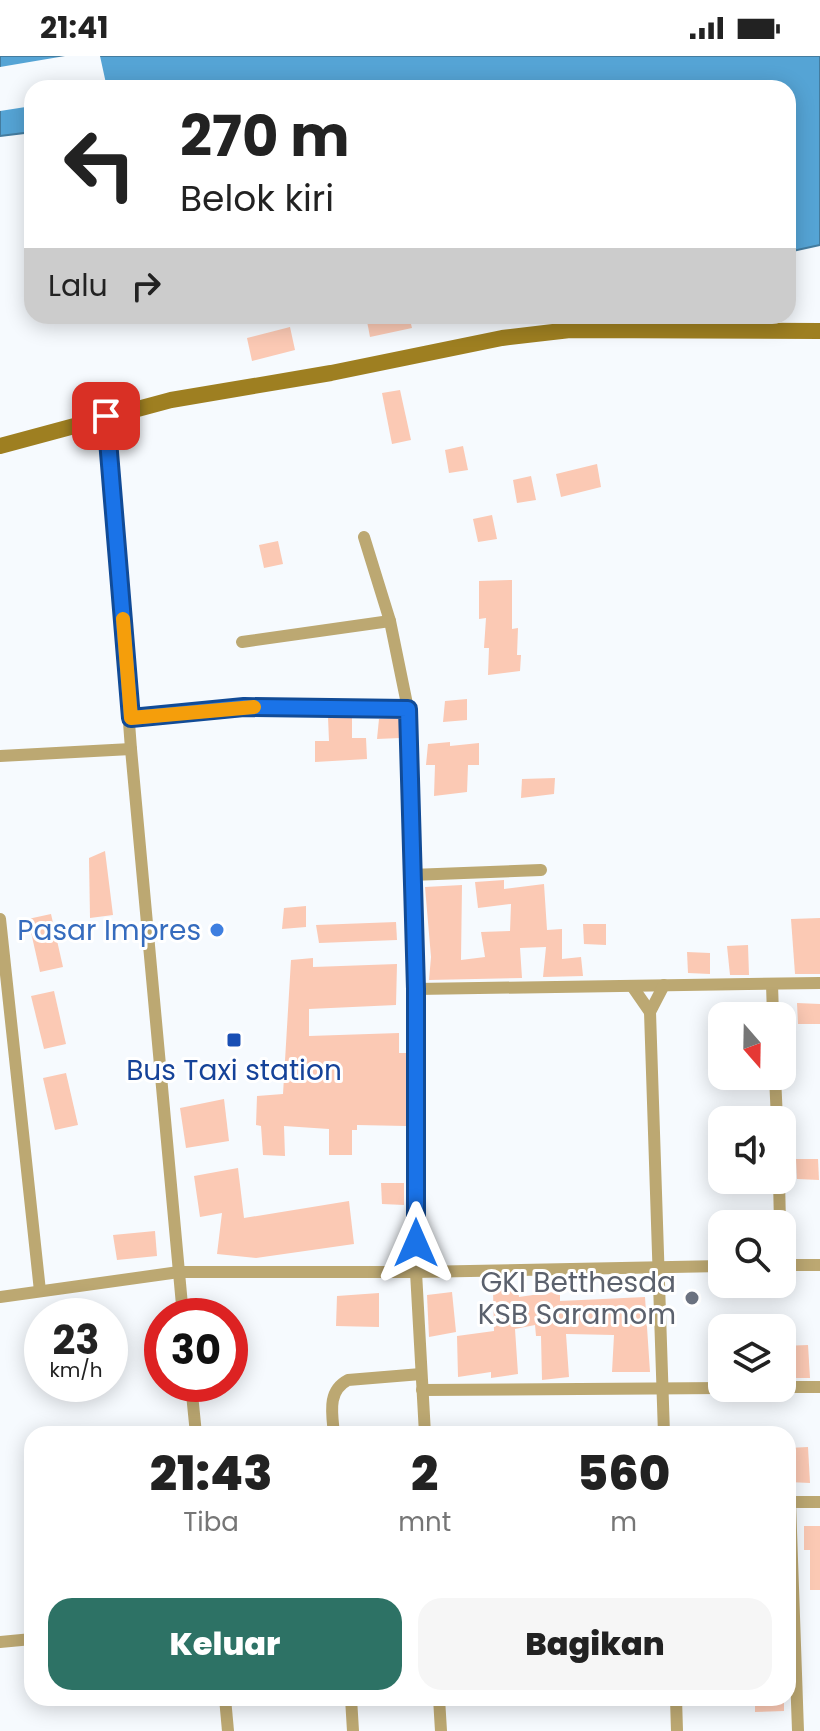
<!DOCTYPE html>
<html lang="id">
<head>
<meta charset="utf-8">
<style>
  body { margin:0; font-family:Poppins,sans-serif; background:#f6f6f6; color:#222; height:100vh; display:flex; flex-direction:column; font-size:30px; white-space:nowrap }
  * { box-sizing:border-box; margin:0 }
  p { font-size:26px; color:#767676 }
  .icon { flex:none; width:44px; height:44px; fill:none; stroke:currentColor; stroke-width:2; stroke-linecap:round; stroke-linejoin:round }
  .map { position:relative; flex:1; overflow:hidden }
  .panel { position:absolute; left:24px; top:1370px; width:772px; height:280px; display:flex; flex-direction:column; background:#fff; border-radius:24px; box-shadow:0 4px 20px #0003 }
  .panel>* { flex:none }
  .top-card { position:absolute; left:24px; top:24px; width:772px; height:244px; border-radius:24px; box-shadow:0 4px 20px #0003; background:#fff; color:#222; overflow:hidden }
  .needle { width:52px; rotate:160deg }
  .controls { position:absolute; left:708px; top:946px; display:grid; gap:16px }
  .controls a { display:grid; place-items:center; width:88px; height:88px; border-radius:16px; background:#fff; box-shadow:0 4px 20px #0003; font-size:40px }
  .speed { position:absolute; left:24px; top:1242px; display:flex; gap:16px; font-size:40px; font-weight:700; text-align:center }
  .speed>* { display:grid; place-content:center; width:104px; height:104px; border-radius:50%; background:#fff; box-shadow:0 4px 20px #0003; line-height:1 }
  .speed small { font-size:20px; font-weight:400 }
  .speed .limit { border:12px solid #d22; background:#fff; color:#111 }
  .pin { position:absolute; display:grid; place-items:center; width:68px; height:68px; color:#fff; margin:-34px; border-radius:16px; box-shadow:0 4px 12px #0006 }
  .me { position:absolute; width:88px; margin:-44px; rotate:0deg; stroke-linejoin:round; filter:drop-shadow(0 0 6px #0008) }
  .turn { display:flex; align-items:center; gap:28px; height:168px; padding:0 24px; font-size:36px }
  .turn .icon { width:104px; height:104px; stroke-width:2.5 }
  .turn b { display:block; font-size:56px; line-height:68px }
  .then { display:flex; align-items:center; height:76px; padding:0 24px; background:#0003; gap:16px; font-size:30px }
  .eta { display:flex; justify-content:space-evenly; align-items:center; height:136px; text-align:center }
  .eta b { font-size:48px; font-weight:800; line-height:56px }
  .action { display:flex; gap:16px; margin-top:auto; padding:16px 24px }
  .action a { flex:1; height:92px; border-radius:24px; background:#2d7265; color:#fff; font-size:32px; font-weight:800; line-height:92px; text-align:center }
  .action a+a { background:#f6f6f6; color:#222 }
  .status { display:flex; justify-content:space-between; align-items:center; height:56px; padding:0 40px; background:#fff; direction:ltr }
  .status svg { height:22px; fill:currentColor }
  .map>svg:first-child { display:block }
  .water { fill:#55a4d5; stroke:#447c9f; stroke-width:2 }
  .pier { fill:#f6fafe }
  .building { fill:#fbc9b4 }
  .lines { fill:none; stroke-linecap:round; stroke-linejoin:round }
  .minor { stroke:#bca872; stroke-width:12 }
  .secondary { stroke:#9e7f21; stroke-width:16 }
  .route-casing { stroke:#114b97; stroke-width:20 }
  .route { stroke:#1a73e8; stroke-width:14 }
  .slow { stroke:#f59e0b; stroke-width:14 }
  .shop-dot { fill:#3f7fe0; stroke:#fff; stroke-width:3 }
  .transit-dot { fill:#1a4fb4; stroke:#fff; stroke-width:3 }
  .worship-dot { fill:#6b7280; stroke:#fff; stroke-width:3 }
  .labels { text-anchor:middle; stroke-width:6; stroke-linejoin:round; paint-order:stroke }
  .shop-label { font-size:28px; fill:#366cbe; stroke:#fff; text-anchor:end }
  .transit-label { font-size:28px; fill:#164399; stroke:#fff }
  .worship-label { font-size:28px; fill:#5b616d; stroke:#fff; text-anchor:end }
</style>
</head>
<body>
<div class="status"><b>21:41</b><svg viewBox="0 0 49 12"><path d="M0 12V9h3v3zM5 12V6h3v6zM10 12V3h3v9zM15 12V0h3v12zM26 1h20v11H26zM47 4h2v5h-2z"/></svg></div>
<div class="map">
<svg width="820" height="1675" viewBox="0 0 820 1675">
  <rect width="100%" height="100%" fill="#f6fafe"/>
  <polygon class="water" points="0,0 820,0 820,189 788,196 788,32 32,32 32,76 0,80"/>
  <polygon class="pier" points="65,0 100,0 107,32 32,32 32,50 0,55 0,11"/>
  <g class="building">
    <polygon points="366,260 409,260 412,272 370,281"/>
    <polygon points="290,271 295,294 252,305 247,282"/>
    <polygon points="400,334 411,384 392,388 382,337"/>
    <polygon points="463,390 468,414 449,417 445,394"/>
    <polygon points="597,408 601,431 561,441 556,418"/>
    <polygon points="531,420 536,444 517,447 513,424"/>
    <polygon points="492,459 497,483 478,486 473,463"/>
    <polygon points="278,485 283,508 264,512 259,489"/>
    <polygon points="512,524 512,573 518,572 517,599 521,599 520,615 488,619 489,592 484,592 486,562 479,563 479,525"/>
    <polygon points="467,643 467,664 443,666 445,645"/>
    <polygon points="328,661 352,661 352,682 366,682 367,703 315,706 315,685 329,685"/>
    <polygon points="399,662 400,682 377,683 379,663"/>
    <polygon points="450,686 450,690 479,687 479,709 468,709 467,736 434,740 435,709 426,709 428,688"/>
    <polygon points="555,722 554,738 521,742 522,723"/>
    <polygon points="105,795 113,859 90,862 89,802"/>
    <polygon points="504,824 504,833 544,828 547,874 562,873 562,903 581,901 583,920 543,921 546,891 520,892 522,922 429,924 431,901 425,831 462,829 461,904 485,901 481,876 510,875 511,848 478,852 475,826"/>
    <polygon points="306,850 306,871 282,873 284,852"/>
    <polygon points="51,858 63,911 40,916 28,863"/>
    <polygon points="820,862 820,918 795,918 791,863"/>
    <polygon points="396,866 397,884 319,887 316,869"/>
    <polygon points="583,868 606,868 606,889 584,888"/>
    <polygon points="748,889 749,919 730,919 727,890"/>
    <polygon points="687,896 710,897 710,918 688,917"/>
    <polygon points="313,902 313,911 397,908 396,949 309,953 309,980 399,977 399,997 406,997 406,1070 357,1069 357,1074 352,1074 352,1099 329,1099 329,1073 284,1070 285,1100 263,1099 261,1070 256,1069 257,1040 283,1038 291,904"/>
    <polygon points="54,935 66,988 44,993 31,940"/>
    <polygon points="797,947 820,948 820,968 798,968"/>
    <polygon points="66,1017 78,1069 55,1074 43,1022"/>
    <polygon points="224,1043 229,1085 186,1092 180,1052"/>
    <polygon points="796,1103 818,1103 819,1124 797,1123"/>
    <polygon points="238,1112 244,1162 349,1145 354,1188 256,1202 217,1198 222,1157 200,1161 194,1120"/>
    <polygon points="381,1127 404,1127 404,1149 382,1148"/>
    <polygon points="155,1175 157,1200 117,1204 113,1179"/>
    <polygon points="518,1231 519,1241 560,1235 560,1245 645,1241 650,1316 612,1316 614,1279 566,1278 569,1321 542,1324 541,1280 536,1280 535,1269 515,1273 518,1318 491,1322 491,1316 458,1321 457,1280 494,1275 493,1234"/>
    <polygon points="452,1236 456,1276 429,1281 427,1239"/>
    <polygon points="379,1237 379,1271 336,1270 337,1240"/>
    <polygon points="808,1289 810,1322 782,1322 782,1290"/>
    <polygon points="808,1391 810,1427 788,1426 788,1392"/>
    <polygon points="804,1470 820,1470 820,1534 810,1534 810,1494 804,1494"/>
    <polygon points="755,1642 784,1642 784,1655 755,1656"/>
  </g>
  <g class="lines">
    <g class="minor">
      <polyline points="106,360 131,693 183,1260"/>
      <polyline points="364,481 390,565 408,653 416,933 416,1216 425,1378"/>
      <polyline points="242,586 390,565"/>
      <polyline points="131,662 244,651 408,653"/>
      <polyline points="0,700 131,693"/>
      <polyline points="411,819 541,814"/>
      <polyline points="0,863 40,1235"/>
      <polyline points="772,928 773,960"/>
      <polyline points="632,930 650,956"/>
      <polyline points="416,933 820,927"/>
      <polyline points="775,1020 777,1064"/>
      <polyline points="779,1124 780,1168"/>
      <polyline points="782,1209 820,1209"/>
      <polyline points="0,1241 179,1216 416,1216 722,1210"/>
      <polyline points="191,1328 196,1378"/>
      <polyline points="782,1331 820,1331"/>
      <polyline points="422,1334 724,1332"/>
      <path d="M334,1378C332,1357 327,1335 348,1324L421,1318"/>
      <polyline points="664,1378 650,956 664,929"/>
      <polyline points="788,1446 820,1446"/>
      <polyline points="790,1446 798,1675"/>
      <polyline points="0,1586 32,1583"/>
      <polyline points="225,1642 228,1675"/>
      <polyline points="351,1642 353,1675"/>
      <polyline points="439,1642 441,1675"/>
      <polyline points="676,1642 677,1675"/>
    </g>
    <polyline class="secondary" points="0,390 171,344 331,317 502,282 570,274 820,275"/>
  </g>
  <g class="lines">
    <defs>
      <polyline id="route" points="106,360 131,662 244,651 408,653 416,933 416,1187"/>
    </defs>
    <use href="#route" class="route-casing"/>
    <use href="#route" class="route"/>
    <polyline class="slow" points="123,563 131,662 254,651"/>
  </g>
  <circle class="shop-dot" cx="217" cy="874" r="8"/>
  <rect class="transit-dot" x="226" y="976" width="16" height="16" rx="4"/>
  <circle class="worship-dot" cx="692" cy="1242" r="8"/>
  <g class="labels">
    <g class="shop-label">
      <text x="201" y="884">Pasar Impres</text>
    </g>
    <g class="transit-label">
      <text x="234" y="1024">Bus Taxi station</text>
    </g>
    <g class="worship-label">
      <text x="676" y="1236">GKI Betthesda<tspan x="676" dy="32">KSB Saramom</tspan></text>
    </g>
  </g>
</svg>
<div class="controls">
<a><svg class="needle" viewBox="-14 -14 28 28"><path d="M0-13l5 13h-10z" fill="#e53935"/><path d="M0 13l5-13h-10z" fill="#767676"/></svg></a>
<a><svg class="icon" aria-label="sound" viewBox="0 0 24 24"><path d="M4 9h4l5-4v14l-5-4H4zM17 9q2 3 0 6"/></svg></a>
<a><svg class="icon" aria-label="search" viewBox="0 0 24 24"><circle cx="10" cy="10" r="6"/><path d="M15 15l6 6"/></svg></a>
<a><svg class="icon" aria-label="layers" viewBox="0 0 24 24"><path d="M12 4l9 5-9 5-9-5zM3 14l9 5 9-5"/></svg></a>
</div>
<div class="speed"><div>23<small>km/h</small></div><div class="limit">30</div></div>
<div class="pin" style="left:106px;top:360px;background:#d93025"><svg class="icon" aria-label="arrive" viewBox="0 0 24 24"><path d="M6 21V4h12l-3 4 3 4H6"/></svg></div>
<svg class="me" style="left:416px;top:1187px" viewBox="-20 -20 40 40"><path d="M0-17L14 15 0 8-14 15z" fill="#1a73e8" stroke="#fff" stroke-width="4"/></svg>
<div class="top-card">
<div class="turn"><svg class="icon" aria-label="left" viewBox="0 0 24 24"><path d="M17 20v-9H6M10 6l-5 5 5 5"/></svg><div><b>270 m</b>Belok kiri</div></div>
<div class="then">Lalu<svg class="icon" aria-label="right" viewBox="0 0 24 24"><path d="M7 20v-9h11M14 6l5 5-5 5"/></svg></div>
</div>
<section class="panel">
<div class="eta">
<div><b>21:43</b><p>Tiba</p></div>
<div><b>2</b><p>mnt</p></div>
<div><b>560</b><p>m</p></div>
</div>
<div class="action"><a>Keluar</a><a>Bagikan</a></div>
</section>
</div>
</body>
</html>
